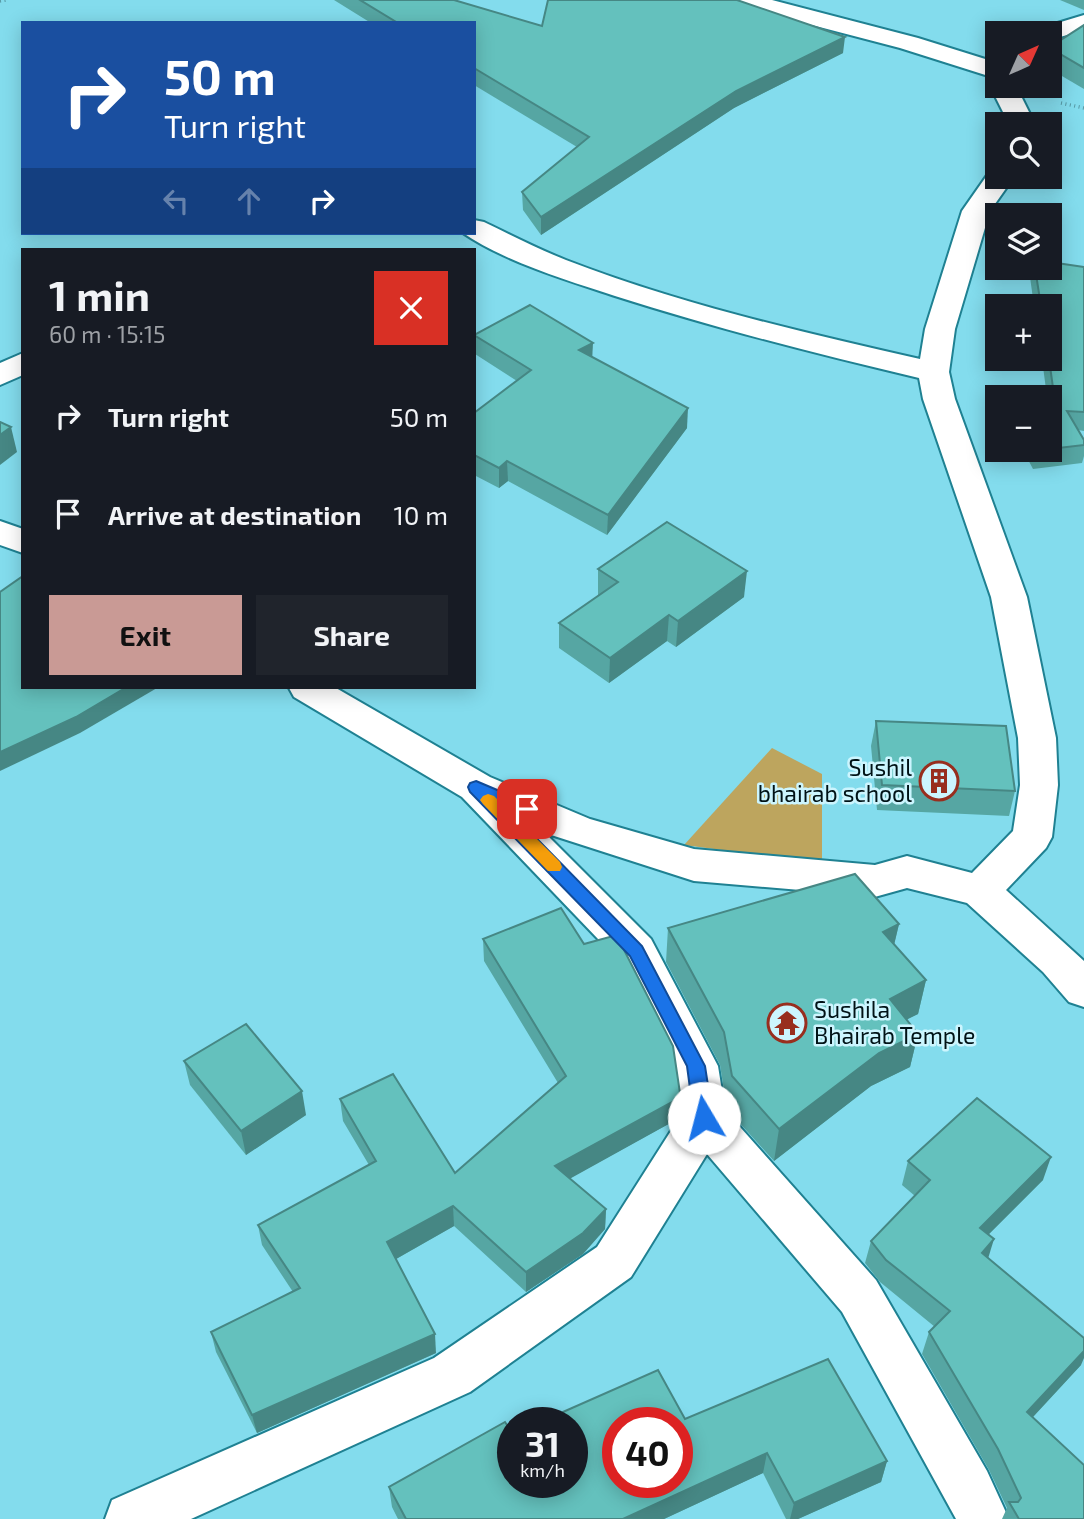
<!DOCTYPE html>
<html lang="en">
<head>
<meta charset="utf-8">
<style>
  body { margin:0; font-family:"Exo 2",sans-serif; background:#20242c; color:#f1f3f6; height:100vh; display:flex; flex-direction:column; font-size:26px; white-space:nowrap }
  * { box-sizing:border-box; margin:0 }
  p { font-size:23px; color:#9ea1a6 }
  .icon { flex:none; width:38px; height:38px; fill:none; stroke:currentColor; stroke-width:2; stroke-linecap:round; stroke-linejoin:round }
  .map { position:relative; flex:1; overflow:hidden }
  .drawer { position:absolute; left:21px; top:248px; width:455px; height:441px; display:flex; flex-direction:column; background:#171b24; border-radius:0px; box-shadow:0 4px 18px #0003 }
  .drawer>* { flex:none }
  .hud { position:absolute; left:21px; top:21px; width:455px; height:214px; border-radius:0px; box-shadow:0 4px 18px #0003; background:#1a4fa0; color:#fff; overflow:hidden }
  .needle { width:46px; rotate:45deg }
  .fabs { position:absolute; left:985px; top:21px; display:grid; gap:14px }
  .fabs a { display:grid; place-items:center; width:77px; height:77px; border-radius:0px; background:#171b24; box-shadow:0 4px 18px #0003; font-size:35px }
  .speed { position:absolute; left:497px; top:1407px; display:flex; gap:14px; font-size:35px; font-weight:700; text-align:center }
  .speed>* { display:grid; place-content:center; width:91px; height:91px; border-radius:50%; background:#171b24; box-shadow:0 4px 18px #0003; line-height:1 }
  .speed small { font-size:18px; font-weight:400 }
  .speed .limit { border:10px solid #d22; background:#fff; color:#111 }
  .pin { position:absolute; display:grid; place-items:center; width:60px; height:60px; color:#fff; margin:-30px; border-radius:14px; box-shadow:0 4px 10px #0006 }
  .me { position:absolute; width:77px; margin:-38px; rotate:352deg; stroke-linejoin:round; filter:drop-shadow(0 0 5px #0008) }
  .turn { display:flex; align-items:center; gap:24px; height:147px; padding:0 28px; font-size:32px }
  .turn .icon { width:91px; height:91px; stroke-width:2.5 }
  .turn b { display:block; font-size:49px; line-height:60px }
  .lanes { display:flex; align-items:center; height:66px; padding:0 28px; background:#0003; justify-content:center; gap:35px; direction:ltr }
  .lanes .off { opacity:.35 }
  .round { display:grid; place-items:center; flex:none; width:74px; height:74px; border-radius:0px; background:#20242c }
  .head { display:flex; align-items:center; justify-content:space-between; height:119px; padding:0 28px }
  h1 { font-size:42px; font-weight:700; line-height:52px }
  .button { display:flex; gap:14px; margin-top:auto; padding:14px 28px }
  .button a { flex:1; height:80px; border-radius:0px; background:#c99a95; color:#111; font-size:28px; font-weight:700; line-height:80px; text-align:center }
  .button a+a { background:#20242c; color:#f1f3f6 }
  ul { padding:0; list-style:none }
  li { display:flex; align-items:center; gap:21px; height:98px; padding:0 28px }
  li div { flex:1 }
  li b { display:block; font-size:26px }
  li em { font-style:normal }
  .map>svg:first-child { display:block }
  .green { fill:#bda55e }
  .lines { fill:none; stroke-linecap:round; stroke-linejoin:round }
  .minor-casing { stroke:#1f8192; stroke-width:4 }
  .path { stroke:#5798a4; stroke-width:3.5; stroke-dasharray:1 3.5; stroke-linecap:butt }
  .minor { fill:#fff; fill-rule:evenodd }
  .wall { fill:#56a6a3 }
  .shaded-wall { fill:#468784 }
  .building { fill:#64c1bd; stroke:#468784; stroke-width:2; fill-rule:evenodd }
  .route { fill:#1a73e8; stroke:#114b97; stroke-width:2 }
  .slow { fill:#f59e0b }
  .labels { text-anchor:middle; stroke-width:5; stroke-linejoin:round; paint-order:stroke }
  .poi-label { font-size:23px; fill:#001216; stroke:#ccf5fe; text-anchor:end }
</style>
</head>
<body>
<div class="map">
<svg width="1084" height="1519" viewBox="0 0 1084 1519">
  <rect width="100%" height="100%" fill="#83dced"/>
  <polygon class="green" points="772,748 822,774 822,863 684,845"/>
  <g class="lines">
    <defs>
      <g id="minor">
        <polygon points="732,0 772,0 918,38 998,63 998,79 900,48 735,5"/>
        <polygon points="1084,15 1084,30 1050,40 1050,33 1038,33 1041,28"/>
        <polygon points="998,80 998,86 1016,86 1035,124 1009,124 990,86"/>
        <path d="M998,169V177H1014L990,211L955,329L949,372L955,399L1027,597L1056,738L1058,785L1052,837L1046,848L1006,890L1084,961V1007L1069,1002L1043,972L967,903L907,888L853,903L839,898L836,893L694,881L545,833L651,939L718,1066L725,1110L876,1280L987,1471L1009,1519H956L842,1312L707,1154L631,1277L470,1392L191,1519H105L112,1500L434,1358L597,1247L681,1115L674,1067L621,963L462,797L294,697L289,688H336L490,777L590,819L694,849L875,865L907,856L972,873L1013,831L1020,785L1018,738L991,597L923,399L919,378C817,354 715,328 615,296C566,280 506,262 463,233H474V220L484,222C511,235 538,249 566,260C680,304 801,332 920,359L925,329L962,211L990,171Z"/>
        <polygon points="23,353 23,375 0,385 0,363"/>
        <polygon points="0,521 23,529 23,553 0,545"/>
      </g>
    </defs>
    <use href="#minor" class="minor-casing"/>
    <g class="path">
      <polyline points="0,1 7,0"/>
      <polyline points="1061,103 1084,108"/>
    </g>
    <use href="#minor" class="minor"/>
  </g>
  <g class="wall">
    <polygon points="334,0 454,0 542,26 843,53 734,108 541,235 523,210 522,192 577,147 474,85 474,23 371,23"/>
    <polygon points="1060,0 1084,0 1084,10"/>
    <polygon points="1084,25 1084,89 1050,69 1050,47"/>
    <polygon points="1084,267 1084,431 1078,430 1084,440 1084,456 1082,463 1033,469 1023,450 1050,450 1050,397 1047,397 1042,359 1050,359 1050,306 1034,306 1030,277 1032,268"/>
    <polygon points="474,335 592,357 687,428 607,535 508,481 499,488 474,475 474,413 517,381 475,354"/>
    <polygon points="598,569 744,597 676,647 667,641 609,683 559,648 559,623 599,596 598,595"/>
    <polygon points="876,721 1015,791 1009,816 877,810 871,746"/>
    <polygon points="899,924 894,944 926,980 918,1014 907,1019 918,1034 910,1067 871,1086 774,1161 727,1109 720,1065 666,962 668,928"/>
    <polygon points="483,939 678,1114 674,1121 570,1178 606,1209 605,1229 583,1254 526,1292 454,1226 396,1259 436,1353 257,1433 216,1352 211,1332 293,1292 262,1245 258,1225 369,1165 343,1121 340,1099 455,1173 558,1083 484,961"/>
    <polygon points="184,1061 306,1115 246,1155 190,1085"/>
    <polygon points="908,1161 1043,1180 988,1235 988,1258 1081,1365 1033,1417 1084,1519 1002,1519 1007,1508 989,1470 922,1354 929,1332 935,1327 880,1282 865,1263 871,1241 915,1196 902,1185"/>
    <polygon points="685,1419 887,1461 881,1482 798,1519 786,1519 763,1473 664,1519 398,1519 392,1507 389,1487 512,1434"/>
  </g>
  <g class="shaded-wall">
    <polygon points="845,37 843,53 734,108 541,235 541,217 736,91"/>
    <polygon points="593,343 592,362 579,350"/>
    <polygon points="688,408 687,428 607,535 608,515"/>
    <polygon points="11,427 17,452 0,465 0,435"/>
    <polygon points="507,461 508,481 499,488 499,468"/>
    <polygon points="747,571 744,597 676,647 678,621"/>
    <polygon points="669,615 667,641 609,683 610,658"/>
    <polygon points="125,688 157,688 80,733 0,771 0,752"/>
    <polygon points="899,924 891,958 883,932"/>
    <polygon points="926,980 918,1014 882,1032 890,999"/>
    <polygon points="918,1034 910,1067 871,1086 774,1161 779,1129 879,1053"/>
    <polygon points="302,1091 306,1115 246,1155 241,1131"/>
    <polygon points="680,1093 678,1114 674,1121 555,1187 555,1166"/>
    <polygon points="1051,1157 1043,1180 972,1251 980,1228"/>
    <polygon points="453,1206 454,1226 389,1263 387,1242"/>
    <polygon points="606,1209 605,1229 583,1254 526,1292 526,1272"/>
    <polygon points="994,1239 987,1262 982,1253"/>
    <polygon points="435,1334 436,1353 257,1433 252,1415"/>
    <polygon points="1084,1351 1084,1358 1081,1365 1018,1433 1027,1412"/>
    <polygon points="767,1453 763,1473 664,1519 623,1519"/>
    <polygon points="887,1461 881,1482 798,1519 790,1519 794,1503"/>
  </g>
  <g class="building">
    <polygon points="360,0 454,0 542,26 548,0 737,0 845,37 736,91 541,217 522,192 589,137 474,68 474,23 398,23"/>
    <polygon points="1084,25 1084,68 1050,48 1050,47"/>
    <polygon points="1050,262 1084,267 1084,412 1067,411 1084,440 1084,445 1050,449 1050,403 1055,402 1049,359 1050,359 1050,306 1041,306 1035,268 1050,268"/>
    <polygon points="530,305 593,343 579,350 688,408 608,515 507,461 499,468 474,455 474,413 531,370 474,335"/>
    <polygon points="0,422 11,427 0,435"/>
    <polygon points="667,522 747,571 678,621 669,615 610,658 559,623 618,582 598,569"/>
    <polygon points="23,576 23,688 125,688 76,717 0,752 0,592"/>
    <polygon points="876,721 1006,726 1015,791 882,785"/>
    <polygon points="855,874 899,924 883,932 926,980 890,999 918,1034 879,1053 779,1129 732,1076 724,1032 668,928"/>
    <polygon points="561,908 584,944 613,936 620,942 673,1046 680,1093 676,1100 555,1166 606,1209 583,1233 526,1272 453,1206 387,1242 435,1334 252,1415 211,1332 300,1288 258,1225 376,1161 340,1099 393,1074 455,1173 566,1076 483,939"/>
    <polygon points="246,1024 302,1091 241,1131 184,1061"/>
    <polygon points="977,1098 1051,1157 980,1228 994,1239 982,1253 1084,1338 1084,1351 1027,1412 1084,1465 1084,1519 1019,1519 1009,1502 1018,1502 1021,1498 998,1449 929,1332 950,1311 886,1260 871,1241 930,1180 908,1161"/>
    <path d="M828,1359L887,1461L794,1503L767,1453L623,1519H406L389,1487L505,1422L513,1434V1482H572V1423H538L658,1370L685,1419ZM618,1423H677V1482H618Z"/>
  </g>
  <polygon class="route" points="476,781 533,805 535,809 527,815 505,806 642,946 705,1066 713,1118 710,1123 704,1126 697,1123 694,1118 687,1066 630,956 470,792 468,787 470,783"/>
  <polygon class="slow" points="488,794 494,796 560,862 562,867 560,871 548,871 483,804 480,800 483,796"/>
  <defs>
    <symbol id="building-ring" viewBox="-11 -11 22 22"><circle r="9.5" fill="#ccf5fe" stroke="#982e1e" stroke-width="1.5"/><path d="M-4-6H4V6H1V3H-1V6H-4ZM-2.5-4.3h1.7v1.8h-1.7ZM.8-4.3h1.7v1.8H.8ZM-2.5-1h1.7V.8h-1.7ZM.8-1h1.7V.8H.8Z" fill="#982e1e"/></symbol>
    <symbol id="temple-ring" viewBox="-11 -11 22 22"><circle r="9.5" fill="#ccf5fe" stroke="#982e1e" stroke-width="1.5"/><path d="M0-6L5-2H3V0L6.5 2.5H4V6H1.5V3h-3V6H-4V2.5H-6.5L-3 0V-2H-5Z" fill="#982e1e"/></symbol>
  </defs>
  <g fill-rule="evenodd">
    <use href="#building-ring" x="917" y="759" width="44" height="44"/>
    <use href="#temple-ring" x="765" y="1001" width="44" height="44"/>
  </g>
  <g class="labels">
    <g class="poi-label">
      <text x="912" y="776">Sushil<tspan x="912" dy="26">bhairab school</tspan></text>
      <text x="814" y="1018" text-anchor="start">Sushila<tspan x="814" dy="26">Bhairab Temple</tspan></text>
    </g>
  </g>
</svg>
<div class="fabs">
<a><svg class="needle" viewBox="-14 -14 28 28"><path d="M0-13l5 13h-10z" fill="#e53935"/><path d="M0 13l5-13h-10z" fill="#9ea1a6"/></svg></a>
<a><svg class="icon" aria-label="search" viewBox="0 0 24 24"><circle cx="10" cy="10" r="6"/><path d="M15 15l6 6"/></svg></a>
<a><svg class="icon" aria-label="layers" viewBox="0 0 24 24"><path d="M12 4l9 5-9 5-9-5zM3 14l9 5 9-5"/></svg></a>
<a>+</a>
<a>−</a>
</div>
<div class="speed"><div>31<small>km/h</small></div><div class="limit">40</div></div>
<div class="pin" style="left:527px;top:809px;background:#d93025"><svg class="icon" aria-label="arrive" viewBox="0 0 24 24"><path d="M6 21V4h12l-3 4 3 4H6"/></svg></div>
<svg class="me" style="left:704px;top:1118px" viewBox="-20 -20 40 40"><circle r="19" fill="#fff"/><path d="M0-13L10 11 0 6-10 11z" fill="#1a73e8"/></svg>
<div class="hud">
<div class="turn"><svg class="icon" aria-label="right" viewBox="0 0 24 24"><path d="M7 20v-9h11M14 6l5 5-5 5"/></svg><div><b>50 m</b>Turn right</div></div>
<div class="lanes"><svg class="icon off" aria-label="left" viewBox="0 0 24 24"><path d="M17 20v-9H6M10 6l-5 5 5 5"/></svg><svg class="icon off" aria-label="ahead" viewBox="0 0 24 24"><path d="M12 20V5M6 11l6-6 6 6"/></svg><svg class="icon" aria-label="right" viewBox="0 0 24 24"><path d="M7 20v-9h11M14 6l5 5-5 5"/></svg></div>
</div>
<section class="drawer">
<div class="head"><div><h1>1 min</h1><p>60 m · 15:15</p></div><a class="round" style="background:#d93025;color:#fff"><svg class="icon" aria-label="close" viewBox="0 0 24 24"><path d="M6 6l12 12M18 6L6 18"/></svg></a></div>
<ul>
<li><svg class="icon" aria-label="right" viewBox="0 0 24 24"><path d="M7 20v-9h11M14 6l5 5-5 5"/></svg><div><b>Turn right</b></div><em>50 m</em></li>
<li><svg class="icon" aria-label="arrive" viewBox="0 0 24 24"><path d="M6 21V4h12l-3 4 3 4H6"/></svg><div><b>Arrive at destination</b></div><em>10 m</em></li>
</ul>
<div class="button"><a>Exit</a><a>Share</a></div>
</section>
</div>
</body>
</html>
